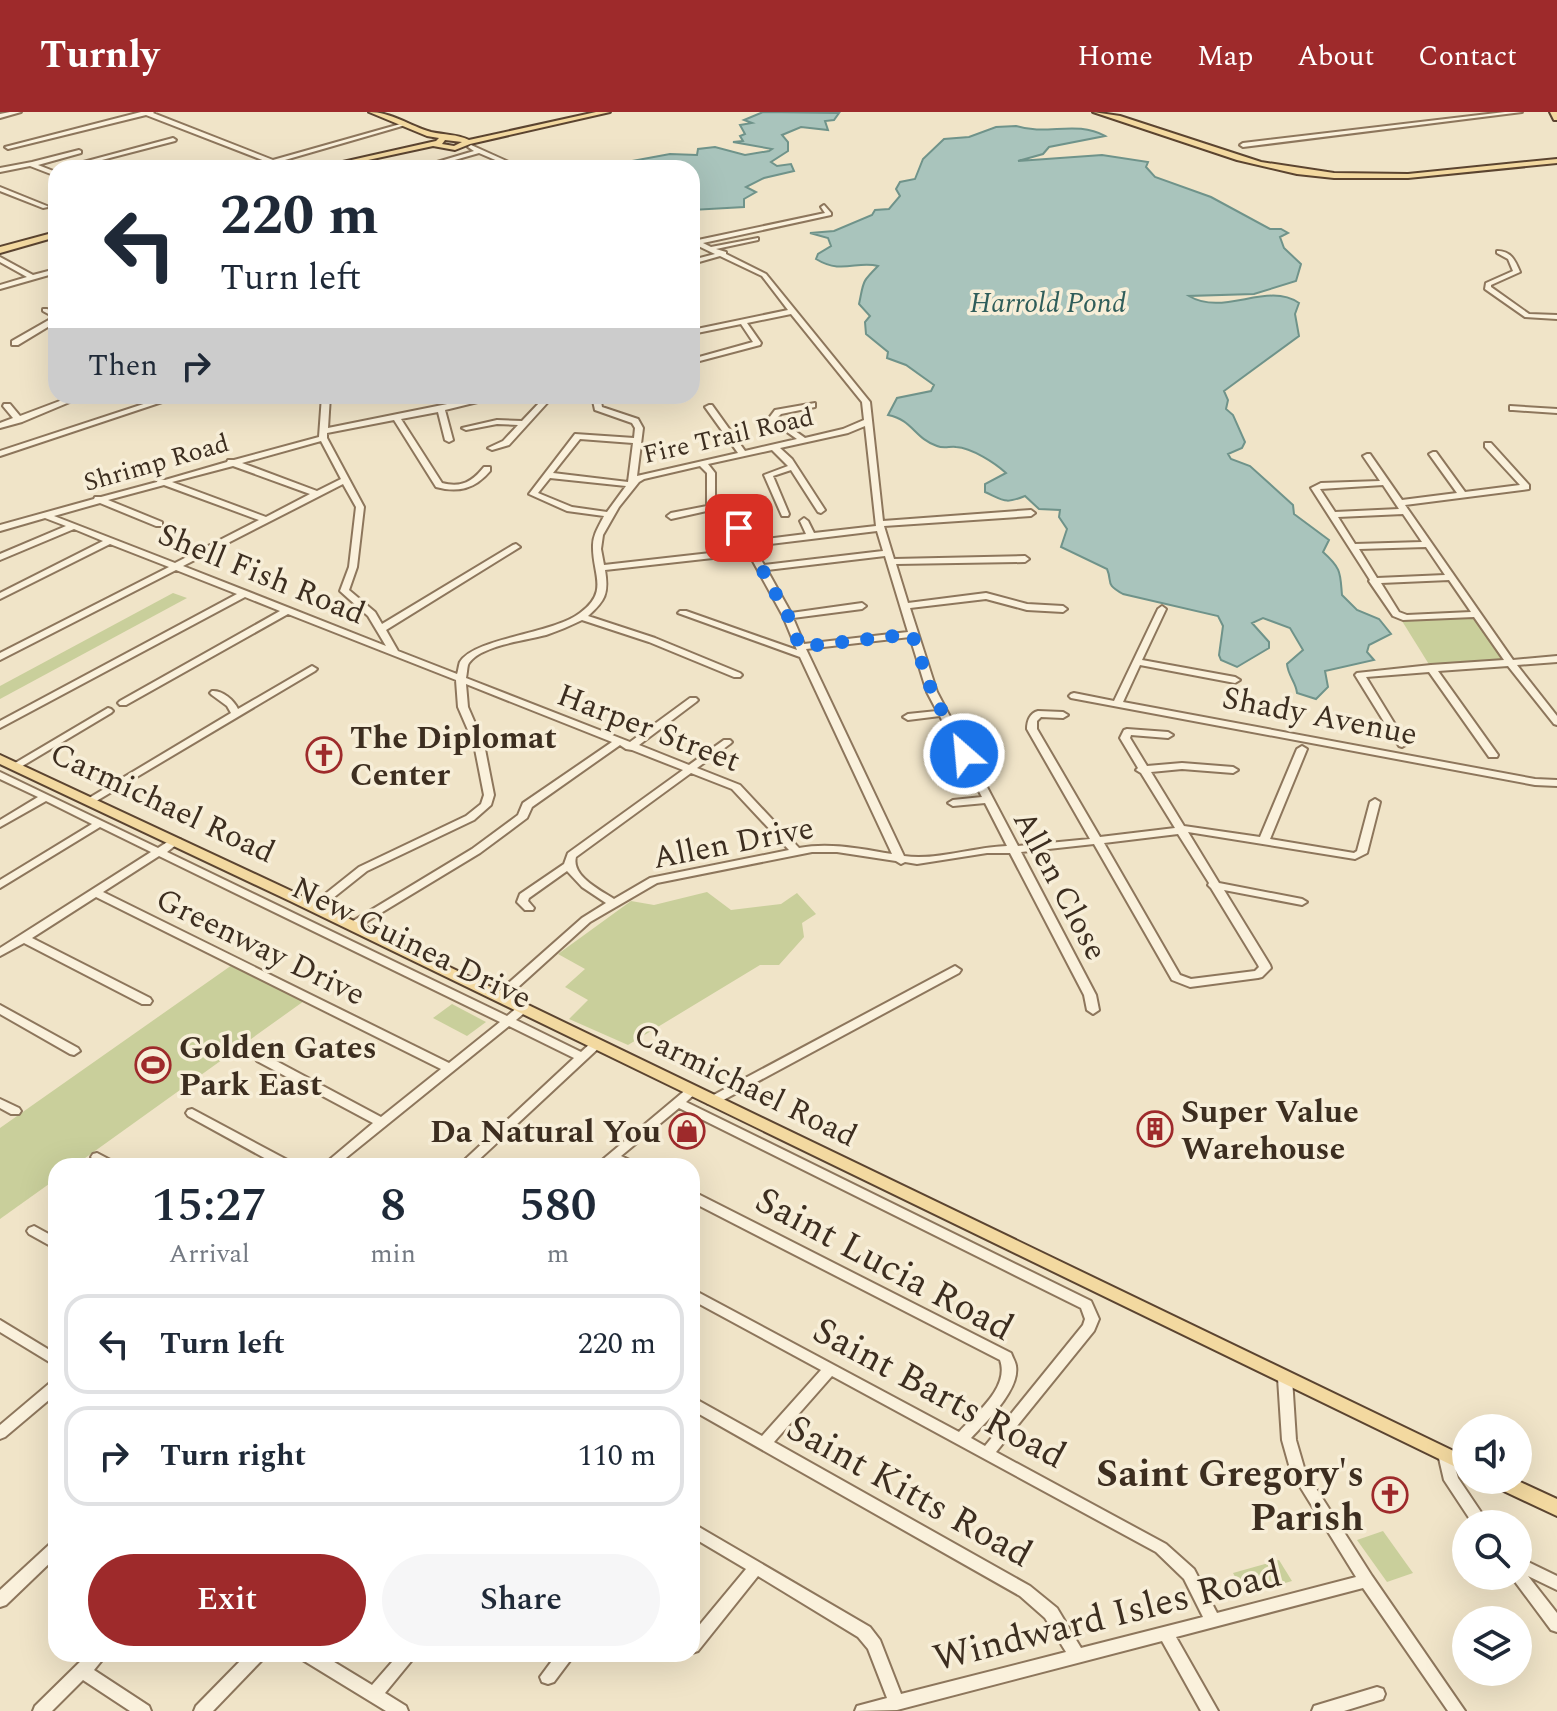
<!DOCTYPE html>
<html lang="en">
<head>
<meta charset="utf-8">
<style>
  body { margin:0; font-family:Spectral,serif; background:#f6f6f7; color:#1f2937; height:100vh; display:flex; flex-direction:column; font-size:30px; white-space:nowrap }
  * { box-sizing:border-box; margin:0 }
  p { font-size:26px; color:#747a83 }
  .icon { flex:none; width:44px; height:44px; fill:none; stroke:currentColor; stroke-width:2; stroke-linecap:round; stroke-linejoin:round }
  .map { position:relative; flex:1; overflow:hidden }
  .panel { position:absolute; left:48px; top:1046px; width:652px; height:504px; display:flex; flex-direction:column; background:#fff; border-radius:24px; box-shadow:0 8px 32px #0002 }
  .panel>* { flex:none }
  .banner { position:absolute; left:48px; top:48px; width:652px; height:244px; border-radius:24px; box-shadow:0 8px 32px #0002; background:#fff; color:#1f2937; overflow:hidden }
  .tools { position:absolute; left:1452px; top:1302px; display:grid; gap:16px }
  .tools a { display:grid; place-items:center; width:80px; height:80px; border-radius:50%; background:#fff; box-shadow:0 8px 32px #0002; font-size:40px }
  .pin { position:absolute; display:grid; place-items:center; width:68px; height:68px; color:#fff; margin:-34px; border-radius:16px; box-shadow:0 4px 12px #0006 }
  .me { position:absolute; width:88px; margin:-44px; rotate:333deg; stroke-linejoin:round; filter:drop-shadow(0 0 6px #0008) }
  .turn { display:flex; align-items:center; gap:28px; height:168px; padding:0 40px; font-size:36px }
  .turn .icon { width:104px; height:104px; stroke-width:2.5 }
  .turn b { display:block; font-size:56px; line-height:68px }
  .then { display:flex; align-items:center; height:76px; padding:0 40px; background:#0003; gap:16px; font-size:30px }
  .eta { display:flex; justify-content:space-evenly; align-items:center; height:136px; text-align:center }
  .eta b { font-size:48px; font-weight:600; line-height:56px }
  .cta { display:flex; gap:16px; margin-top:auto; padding:16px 40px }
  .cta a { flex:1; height:92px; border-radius:48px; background:#9e2a2b; color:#fff; font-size:32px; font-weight:600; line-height:92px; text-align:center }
  .cta a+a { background:#f6f6f7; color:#1f2937 }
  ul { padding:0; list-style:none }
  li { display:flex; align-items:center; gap:24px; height:100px; margin:0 16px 12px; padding:0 24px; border:4px solid #e0e1e3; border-radius:24px }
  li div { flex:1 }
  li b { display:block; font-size:30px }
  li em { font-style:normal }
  header { display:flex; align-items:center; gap:48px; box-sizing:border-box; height:112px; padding:0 40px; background:#9e2a2b; color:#fff }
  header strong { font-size:38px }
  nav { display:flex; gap:44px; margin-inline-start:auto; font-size:28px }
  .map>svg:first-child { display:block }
  .green { fill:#c9cf9b }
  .water { fill:#a9c4bc; stroke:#6f938a; stroke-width:2 }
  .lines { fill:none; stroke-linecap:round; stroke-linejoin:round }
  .minor-casing { stroke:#8d765c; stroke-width:4 }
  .major-casing { stroke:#5b4430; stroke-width:4 }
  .minor { fill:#faf1dc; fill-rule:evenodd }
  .major { fill:#f3d9a0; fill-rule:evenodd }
  .route { stroke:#1a73e8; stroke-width:14; stroke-dasharray:0 25.2 }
  .labels { text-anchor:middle; stroke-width:7; stroke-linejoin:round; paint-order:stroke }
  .far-street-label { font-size:26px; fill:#3d2e20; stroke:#f7eed8 }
  .far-water-label { font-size:28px; font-style:italic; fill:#2f5d5a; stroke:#f7eed8 }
  .street-label { font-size:32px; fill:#3d2e20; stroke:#f7eed8 }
  .poi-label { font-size:32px; font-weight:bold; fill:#3d2e20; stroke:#f7eed8; text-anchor:start }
  .near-street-label { font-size:38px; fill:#3d2e20; stroke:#f7eed8 }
  .near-poi-label { font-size:38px; font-weight:bold; fill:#3d2e20; stroke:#f7eed8; text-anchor:end }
</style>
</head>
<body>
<header>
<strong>Turnly</strong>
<nav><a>Home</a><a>Map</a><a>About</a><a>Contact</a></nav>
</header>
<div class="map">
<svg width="1557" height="1599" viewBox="0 0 1557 1599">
  <rect width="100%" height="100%" fill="#f0e4c8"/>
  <g class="green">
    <polygon points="173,481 187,486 0,587 0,574"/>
    <polygon points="1474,504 1504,549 1430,554 1402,509"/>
    <polygon points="707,780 731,798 781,792 797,781 816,802 802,811 804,825 779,853 760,853 628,933 569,907 588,888 565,875 585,857 558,842 631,789 654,793"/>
    <polygon points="232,853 304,889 74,1054 56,1054 56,1067 0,1107 0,1016"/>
    <polygon points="452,892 486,910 467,924 433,906"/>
    <polygon points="1383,1419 1413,1461 1387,1470 1357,1428"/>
    <polygon points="1279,1448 1292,1469 1245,1483 1233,1461"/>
  </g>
  <g class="water">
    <polygon points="763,0 839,1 834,8 825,9 828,18 801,15 782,23 788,30 788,39 771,50 777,54 791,52 794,59 764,66 746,75 756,80 744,87 744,95 692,98 692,56 605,54 670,42 697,43 698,37 715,35 745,43 769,39 772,37 733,30 743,29 740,24 745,22 740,13 752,11 744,8"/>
    <path d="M1016,14C1047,24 1076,8 1105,24L1049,35L1043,42L1018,49L1102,43L1148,50L1146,55L1155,65L1211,85L1270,117H1281L1288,121L1280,125L1284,136L1301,152L1296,169L1254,182L1189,184C1224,205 1267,169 1299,191L1295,202L1299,224L1224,279L1228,288L1226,297L1233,303L1245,330L1242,336L1228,342L1231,347L1250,354L1293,393L1294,402L1329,428L1323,440C1342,457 1340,461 1342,483L1357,498L1379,507L1391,522L1369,533L1367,540L1374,548L1325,559L1328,575L1316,587L1297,581C1296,570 1288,564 1287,552L1303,538L1290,516L1263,506L1252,511L1269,530V536L1237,555L1221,548L1219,543L1223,514L1218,504L1123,482C1104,471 1113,471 1107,457L1061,435L1067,417L1059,405L1060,398L1039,397L1025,384C1005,392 1005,389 985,380V372L1006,361C995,351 972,336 956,335C950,334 944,337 937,334C914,326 913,308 888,303L897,286L931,279L934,273L906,253L887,246L888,240L866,222L865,210L870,204L859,192C864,169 861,171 878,154C857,148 842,163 816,147L818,142L831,134L828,126L810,121L834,119L872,103L875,98L889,97L900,84L896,77L900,70L915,67L923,47L944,27L969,25L996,15Z"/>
  </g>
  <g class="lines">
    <defs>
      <g id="minor">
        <polygon points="10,0 21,0 0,6 0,2"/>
        <polygon points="141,0 154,0 153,1 273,48 404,11 409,12 278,50 291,56 283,56 146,3 8,37 5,35"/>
        <polygon points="1505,0 1522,0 1243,35 1240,33 1243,31"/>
        <polygon points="173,26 176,28 175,29 71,56 61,56"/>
        <polygon points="471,33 522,56 514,56 479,41 427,56 417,56 474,39 468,35"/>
        <polygon points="79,38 81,39 81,41 38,53 56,60 56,64 30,54 0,60 0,56 32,50"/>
        <polygon points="135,54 149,54 152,56 132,56"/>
        <polygon points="0,75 47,94 48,95 43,96 0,79"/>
        <path d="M824,93L831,101V103L703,131L711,135L758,126V128L716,137L726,140V142L766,162L870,290L883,409L1031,398L1035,401L1031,404L884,414L894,447L1025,444L1029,447L1025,450L896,452L908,491L986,481L1027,492L1063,494L1067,497L1063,500L1027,498L986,487L910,496L937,580L1018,734L1090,727L1027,617C1027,609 1030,601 1038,599L1063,600L1068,603L1063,606L1041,605L1037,609V617L1100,725L1175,716L1141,661L1136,658L1138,656L1120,626L1124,618L1127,617L1168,620L1173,623L1168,626L1131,623L1130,626L1147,654L1182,651L1233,655L1238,658L1233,661L1182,657L1151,660L1184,714L1260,725L1297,637L1302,634L1307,637L1270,727L1354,741L1357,739L1370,690L1375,687L1380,690L1367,741L1355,747L1188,720L1219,771L1302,787L1307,790L1302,793L1224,778L1270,853L1271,856L1262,865L1258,866L1190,875L1172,868L1094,732L1021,740L1096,883L1099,898L1093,902L1087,898L1084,883L1010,741H987L917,752L905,750L901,752L896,749L837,740H812L657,771L590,810L504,888H496L494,885L496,882L582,806L606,791L582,775L567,759L529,786L528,789L534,796L533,798H525L517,790L520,782L564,752L568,741L683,658L632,638L626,637L620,633L532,695L527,706L480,741L356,816H348L346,814L348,812L472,737L518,703L523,691L612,630L466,572L468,595L484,632L494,683L491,693L474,708L367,759L318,798H310L309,796L310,794L359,755L466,704L481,692L484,683L474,632L458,595L456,568L288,502L126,593H120L118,591L120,589L280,499L245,485L0,616V609L237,482L176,458L0,548V541L169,455L110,432L0,487V481L103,429L74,417L0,448V442L66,414L45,406L0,419V413L94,387L95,385H101L157,370L158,367L165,368L227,350L228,348H234L319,325L322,284H330L328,316L487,284H502L445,298L453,328L449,330L445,328L438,300L401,307L442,371C461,376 472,370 484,355H490V359C475,377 458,381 436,375L394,308L327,321V326L364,395L357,455L349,478L375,500L382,512L513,433L516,432L520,435L386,518L398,539L457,562C458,560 459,552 460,550C474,526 553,522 580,501C610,479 592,462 593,433C593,423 599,414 604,404L567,399L529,382L575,322L634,326L635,316L632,311L595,298L592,284H600L602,295L638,307L643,316L637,364L738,341L705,295L709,293H712L745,339L797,327L770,308L769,306L775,298L815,291V295L781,302L777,306L805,326L843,317L864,308L862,290L791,202L747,211L761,231L760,233L692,251V247L753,230L741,212L692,222V218L788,198L762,164L720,144L692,152V148L715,142L692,131V126L698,128L825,101L821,95ZM865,314L876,414L814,421L808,409L804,406L800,409L806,422L751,429L742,414L739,413L735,416L746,437L604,453L601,437L603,423L619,395L639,370L644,367L700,354L707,361V394L671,401L667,404L671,407L711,398L715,396V361L708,352L772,338L788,354L764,363L782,404H788L789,402L773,364L791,358L818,400L821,401L825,398L792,347L780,336L848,321ZM580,327L633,331L628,370L553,361ZM321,329L341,367L317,379L242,351ZM233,354L310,382L266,405L172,370ZM550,366L626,374L607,400L572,395L538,381ZM343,372L356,395L349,455L340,479L368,504L386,534L183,454ZM164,373L259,408L175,451L54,404L100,391L156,414H162V410L108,388ZM877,419L883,439L764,453L753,434ZM749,442L783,504L797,538L686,499H680L678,501L800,545L892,742C861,737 830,730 799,736L740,673L697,656L730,632L732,630L730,628H724L689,653L639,633L696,590L698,588L696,586H690L630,630L466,566C467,561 467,557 468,553C477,534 527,528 546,523C558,519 570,514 582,508L649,530L734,565H740L742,563L740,561L655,526L588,504C605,489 609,482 605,458ZM885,444L908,520L804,532L793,506L862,497L866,494L862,491L791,501L767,458ZM910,525L927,580L937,599L908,602L903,605L908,608L940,604L958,640L933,643L928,646L933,649L961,645L982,685L953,688L948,691L953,694L985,691L1007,734C974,735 935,749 904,744L806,537ZM691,661L732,677L789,738L650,766L614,787C600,778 571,764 576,745ZM1178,722L1209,771L1208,773L1211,776L1258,853L1259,855L1255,859L1191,867L1180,863L1104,731Z"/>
        <path d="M1497,139C1511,139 1515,148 1520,160L1491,173V175L1529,202L1557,203V207L1525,205L1485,177L1486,171L1513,159L1508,147L1497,141Z"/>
        <polygon points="0,145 33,163 56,157 56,161 0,177 0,173 27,165 0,150"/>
        <polygon points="43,197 47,197 56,201 56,210 18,233 12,233 12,229 54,205 43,199"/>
        <polygon points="73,284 84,284 22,310 0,316 0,311 13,306 3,294 4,292 10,292 20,304"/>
        <polygon points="168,284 180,284 0,344 0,339"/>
        <polygon points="540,284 548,284 548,290 509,333 492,338 488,336 503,329 518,313 497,312 466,318 462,316 497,308 522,309 540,290"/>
        <polygon points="1510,294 1557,297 1557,301 1513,298 1510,298"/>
        <path d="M1485,331H1491L1529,373V377L1405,393L1513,548L1557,544V550L1517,553L1557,604V613L1554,612L1508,554L1438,559L1498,643L1497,645H1489L1429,560L1366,565L1407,632L1402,635L1399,634L1355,563L1357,561L1431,553L1504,548L1474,505L1403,508L1393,504L1369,469L1370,468L1311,376L1321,371L1380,369L1363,344L1367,342H1370L1402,388L1457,381L1429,342L1433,340H1436L1465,380L1520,373L1485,335ZM1383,373L1399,397L1335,400L1320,377ZM1403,402L1422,430L1355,432L1338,405ZM1426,435L1445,463L1377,466L1359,437ZM1449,468L1471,500L1407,503L1399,500L1381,471Z"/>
        <polygon points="1162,494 1166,497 1142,548 1235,565 1240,568 1235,571 1140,553 1123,590 1535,667 1557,668 1557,674 1535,673 1071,586 1069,584 1071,582 1074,581 1114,589 1158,497"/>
        <path d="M312,554L317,557L315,559L93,691L89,692L84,689L231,601L227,594L212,583L210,581L212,579C222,578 234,588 238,597Z"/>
        <polygon points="108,596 111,597 113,599 111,601 19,656 11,656 10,654"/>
        <path d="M0,660L158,736L172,727H180L181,729L167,740L507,904L519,894H527L529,897L516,908L581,940L592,930H600L602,933L472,1054H458L574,946L509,914L336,1054H322L373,1011L257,949L255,946L257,943H265L381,1005L441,957L96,785L32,826L150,886L152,889L150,892H142L24,831L0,844V836L151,740L100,715L0,776V768L92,712L46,689L0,715V708L38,685L0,667ZM159,744L500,910L449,951L103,780Z"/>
        <polygon points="955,854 961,858 959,861 716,992 708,992 706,989 708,986"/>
        <polygon points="0,893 78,936 80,939 74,943 70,942 0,902"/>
        <path d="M692,975L696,976L698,979L686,990L1091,1189L1099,1207L1094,1219L996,1340L1166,1432L1194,1457L1217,1501L1356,1465L1291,1360L1282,1328L1278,1266L1280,1262L1285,1261L1290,1262L1292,1266L1296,1328L1305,1359L1372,1464L1465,1599H1448L1363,1476L1176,1525L1218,1599H1201L1162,1529L897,1598L855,1599L857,1594L887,1586L868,1537L858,1525L758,1464L698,1539L692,1541V1522L746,1457L692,1425V1411L870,1515L880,1528L901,1582L1066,1540L1045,1506L1020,1484L692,1298V1285L762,1324L821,1258L692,1188V1177L959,1320C975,1302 1010,1276 1000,1248L692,1090V1079L1011,1241C1012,1244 1016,1251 1016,1254C1020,1278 986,1310 971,1326L985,1334L1083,1213L1085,1207L1081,1196L679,996L621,1044L636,1051L638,1054H621L613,1050L609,1054H595L688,976ZM832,1264L1156,1440L1184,1467L1203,1505L1081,1536L1057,1496L1030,1474L774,1330Z"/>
        <polygon points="0,987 19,996 21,999 19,1002 11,1002 0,996"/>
        <polygon points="192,997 293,1051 295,1054 279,1054 188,1004 186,1001 188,998"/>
        <path d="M97,1041L116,1051L118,1054C107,1054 98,1055 91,1045L93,1042Z"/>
        <polygon points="34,1114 56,1126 56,1137 29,1122 27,1119 29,1116"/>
        <polygon points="0,1208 56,1242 56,1254 0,1220"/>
        <polygon points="56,1269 56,1282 5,1325 0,1327 0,1313 51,1270"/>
        <polygon points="1445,1336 1450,1338 1458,1366 1489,1412 1473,1412 1444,1368 1438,1342 1440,1338"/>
        <polygon points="56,1429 56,1445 6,1493 0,1495 0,1478 51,1431"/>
        <polygon points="1518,1445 1557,1464 1557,1478 1528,1464 1557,1501 1557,1520 1551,1518 1513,1467 1511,1464 1518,1464"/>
        <polygon points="88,1542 107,1542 94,1558 149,1594 151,1599 130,1599 83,1568 52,1599 33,1599 35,1594"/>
        <polygon points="247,1542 265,1542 263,1547 213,1599 194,1599 196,1594"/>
        <polygon points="299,1542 321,1542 372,1573 399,1542 417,1542 385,1581 406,1594 408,1599 386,1599 301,1547"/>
        <polygon points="557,1542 575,1542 554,1570 548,1572 542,1570 540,1565"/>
        <polygon points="1377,1575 1383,1577 1385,1582 1383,1587 1344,1599 1312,1599 1314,1594"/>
      </g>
      <g id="major">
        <path d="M369,0C391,0 410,14 431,20C444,23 457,22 469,28L596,0H610L470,32L455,38L433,34L331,56H316L436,29L439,26L427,24ZM445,28L462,30L454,34L442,32Z"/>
        <polygon points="1093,0 1120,4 1261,50 1334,61 1408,62 1557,47 1557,51 1408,66 1334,66 1297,62 1237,48"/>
        <polygon points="1550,0 1557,0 1557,8 1554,8"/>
        <polygon points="56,120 56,125 0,141 0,135"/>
        <polygon points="0,643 300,783 1466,1345 1466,1360 290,789 0,652"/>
        <polygon points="1489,1368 1516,1368 1557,1387 1557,1404 1491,1373"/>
      </g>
    </defs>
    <use href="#minor" class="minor-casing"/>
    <use href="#major" class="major-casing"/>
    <use href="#minor" class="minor"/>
    <use href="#major" class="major"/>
  </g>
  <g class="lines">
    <polyline class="route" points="739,416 788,504 800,535 912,522 932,580 964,642"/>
  </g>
  <defs>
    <symbol id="church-ring" viewBox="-11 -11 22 22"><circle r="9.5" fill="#f7eed8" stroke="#9e2a2b" stroke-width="1.5"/><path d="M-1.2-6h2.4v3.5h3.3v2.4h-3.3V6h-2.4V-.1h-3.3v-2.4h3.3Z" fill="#9e2a2b"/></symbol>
    <symbol id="stadium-ring" viewBox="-11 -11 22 22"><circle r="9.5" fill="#f7eed8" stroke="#9e2a2b" stroke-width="1.5"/><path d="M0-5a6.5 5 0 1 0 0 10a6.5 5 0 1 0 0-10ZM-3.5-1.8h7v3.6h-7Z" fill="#9e2a2b"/></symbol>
    <symbol id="building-ring" viewBox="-11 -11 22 22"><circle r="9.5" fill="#f7eed8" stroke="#9e2a2b" stroke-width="1.5"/><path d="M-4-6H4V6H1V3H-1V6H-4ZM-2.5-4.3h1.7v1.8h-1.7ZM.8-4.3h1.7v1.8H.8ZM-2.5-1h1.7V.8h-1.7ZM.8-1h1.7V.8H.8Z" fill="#9e2a2b"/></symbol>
    <symbol id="shop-ring" viewBox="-11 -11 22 22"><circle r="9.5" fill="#f7eed8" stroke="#9e2a2b" stroke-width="1.5"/><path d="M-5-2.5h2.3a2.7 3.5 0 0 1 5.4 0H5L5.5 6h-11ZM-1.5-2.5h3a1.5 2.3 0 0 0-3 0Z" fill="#9e2a2b"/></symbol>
  </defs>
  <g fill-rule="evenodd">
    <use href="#church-ring" x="304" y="623" width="40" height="40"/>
    <use href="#stadium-ring" x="133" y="933" width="40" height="40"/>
    <use href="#building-ring" x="1135" y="997" width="40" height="40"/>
    <use href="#shop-ring" x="667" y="999" width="40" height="40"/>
    <use href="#church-ring" x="1370" y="1363" width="40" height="40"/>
  </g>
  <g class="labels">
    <g class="far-street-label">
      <text transform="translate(728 323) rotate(-13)" y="9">Fire Trail Road</text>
      <text transform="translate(156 350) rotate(-16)" y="9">Shrimp Road</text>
    </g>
    <g class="far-water-label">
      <text x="1048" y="200">Harrold Pond</text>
    </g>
    <g class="street-label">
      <text transform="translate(262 461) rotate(22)" y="11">Shell Fish Road</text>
      <text transform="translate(1320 603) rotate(11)" y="11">Shady Avenue</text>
      <text transform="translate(649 615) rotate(21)" y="11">Harper Street</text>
      <text transform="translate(163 690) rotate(25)" y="11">Carmichael Road</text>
      <text transform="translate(733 730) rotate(-11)" y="11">Allen Drive</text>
      <text transform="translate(1061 773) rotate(62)" y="11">Allen Close</text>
      <text transform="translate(412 830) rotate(26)" y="11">New Guinea Drive</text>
      <text transform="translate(261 834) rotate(26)" y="11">Greenway Drive</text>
      <text transform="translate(746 972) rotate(26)" y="11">Carmichael Road</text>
    </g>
    <g class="poi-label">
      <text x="350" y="636">The Diplomat<tspan x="350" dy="37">Center</tspan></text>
      <text x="179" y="946">Golden Gates<tspan x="179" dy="37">Park East</tspan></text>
      <text x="1181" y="1010">Super Value<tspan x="1181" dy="37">Warehouse</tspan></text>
      <text x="661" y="1030" text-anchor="end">Da Natural You</text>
    </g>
    <g class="near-street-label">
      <text transform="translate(885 1151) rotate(28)" y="13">Saint Lucia Road</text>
      <text transform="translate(940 1280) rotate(28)" y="13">Saint Barts Road</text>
      <text transform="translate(910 1378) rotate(29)" y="13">Saint Kitts Road</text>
      <text transform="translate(1107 1503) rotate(-14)" y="13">Windward Isles Road</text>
    </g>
    <g class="near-poi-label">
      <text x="1364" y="1374">Saint Gregory's<tspan x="1364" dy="44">Parish</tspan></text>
    </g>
  </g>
</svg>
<div class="tools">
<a><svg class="icon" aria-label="sound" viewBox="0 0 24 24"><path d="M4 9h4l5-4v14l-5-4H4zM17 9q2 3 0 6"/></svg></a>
<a><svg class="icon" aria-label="search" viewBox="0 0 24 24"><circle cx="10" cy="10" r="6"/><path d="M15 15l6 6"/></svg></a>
<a><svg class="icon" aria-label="layers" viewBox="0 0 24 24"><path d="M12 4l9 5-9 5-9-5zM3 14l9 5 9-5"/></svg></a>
</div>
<div class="pin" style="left:739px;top:416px;background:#d93025"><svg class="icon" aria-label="arrive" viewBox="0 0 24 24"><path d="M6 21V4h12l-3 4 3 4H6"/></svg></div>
<svg class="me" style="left:964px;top:642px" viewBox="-20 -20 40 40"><circle r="17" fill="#1a73e8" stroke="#fff" stroke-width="3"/><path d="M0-11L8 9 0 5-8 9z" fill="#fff"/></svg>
<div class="banner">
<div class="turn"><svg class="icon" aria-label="left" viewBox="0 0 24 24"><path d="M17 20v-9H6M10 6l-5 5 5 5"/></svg><div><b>220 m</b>Turn left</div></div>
<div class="then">Then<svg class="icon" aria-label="right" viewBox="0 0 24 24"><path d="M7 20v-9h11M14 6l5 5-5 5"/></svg></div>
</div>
<section class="panel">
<div class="eta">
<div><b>15:27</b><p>Arrival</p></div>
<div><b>8</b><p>min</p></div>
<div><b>580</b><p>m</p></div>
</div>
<ul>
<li><svg class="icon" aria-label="left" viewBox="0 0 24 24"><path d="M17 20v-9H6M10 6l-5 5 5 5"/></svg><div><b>Turn left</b></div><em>220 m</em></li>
<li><svg class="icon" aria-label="right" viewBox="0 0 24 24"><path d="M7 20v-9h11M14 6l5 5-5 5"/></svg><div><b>Turn right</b></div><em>110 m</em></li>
</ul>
<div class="cta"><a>Exit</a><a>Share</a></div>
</section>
</div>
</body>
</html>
